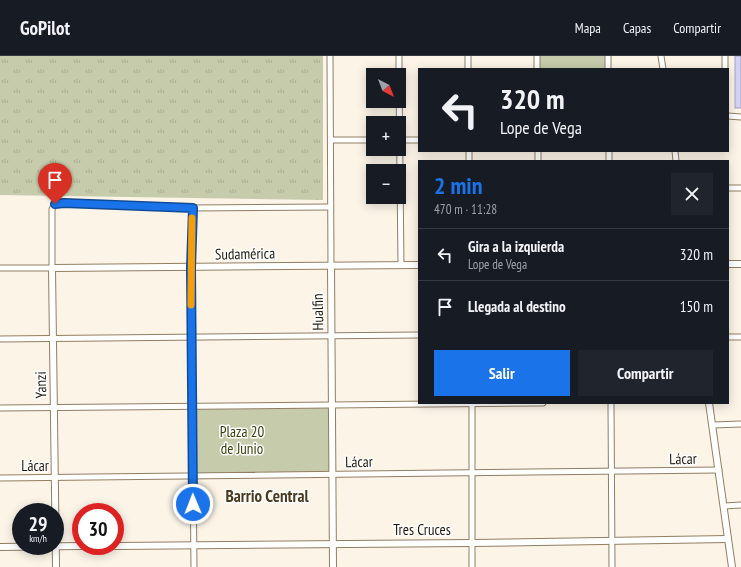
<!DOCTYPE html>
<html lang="es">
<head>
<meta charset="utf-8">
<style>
  body { margin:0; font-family:"PT Sans Narrow",sans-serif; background:#20242c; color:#f1f3f6; height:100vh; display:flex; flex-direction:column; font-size:15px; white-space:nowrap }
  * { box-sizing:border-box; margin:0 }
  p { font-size:13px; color:#9ea1a6 }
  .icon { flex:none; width:22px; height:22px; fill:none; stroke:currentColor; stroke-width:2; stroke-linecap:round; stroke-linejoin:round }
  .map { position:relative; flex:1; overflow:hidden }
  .details { position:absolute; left:418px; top:104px; width:311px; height:244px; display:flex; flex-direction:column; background:#171b24; border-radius:0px; box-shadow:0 2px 10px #0003 }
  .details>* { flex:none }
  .hud { position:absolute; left:418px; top:12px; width:311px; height:84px; border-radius:0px; box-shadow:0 2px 10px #0003; background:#171b24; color:#f1f3f6; overflow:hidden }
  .needle { width:26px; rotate:138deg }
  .fabs { position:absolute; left:366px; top:12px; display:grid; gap:8px }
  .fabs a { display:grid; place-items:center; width:40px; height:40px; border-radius:0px; background:#171b24; box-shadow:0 2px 10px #0003; font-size:20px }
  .speed { position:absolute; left:12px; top:447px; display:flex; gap:8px; font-size:20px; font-weight:700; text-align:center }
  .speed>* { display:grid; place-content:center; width:52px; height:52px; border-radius:50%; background:#171b24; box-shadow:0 2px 10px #0003; line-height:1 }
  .speed small { font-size:10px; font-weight:400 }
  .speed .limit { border:6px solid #d22; background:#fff; color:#111 }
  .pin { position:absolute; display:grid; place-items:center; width:34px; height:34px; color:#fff; margin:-41px -17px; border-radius:50% 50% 50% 0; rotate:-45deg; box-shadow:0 0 4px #0007 }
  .pin .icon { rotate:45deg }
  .me { position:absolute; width:44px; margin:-22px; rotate:359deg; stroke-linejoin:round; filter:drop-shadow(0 0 3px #0008) }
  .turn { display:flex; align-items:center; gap:14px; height:84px; padding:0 16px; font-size:18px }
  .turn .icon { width:52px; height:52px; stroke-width:2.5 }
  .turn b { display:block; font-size:28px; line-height:34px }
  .round { display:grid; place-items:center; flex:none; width:42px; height:42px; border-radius:0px; background:#20242c }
  .headline { display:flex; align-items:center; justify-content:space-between; height:68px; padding:0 16px }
  h1 { font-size:24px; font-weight:700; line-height:30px; color:#1a73e8 }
  .button { display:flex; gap:8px; margin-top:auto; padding:8px 16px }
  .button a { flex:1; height:46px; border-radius:0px; background:#1a73e8; color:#fff; font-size:16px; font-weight:700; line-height:46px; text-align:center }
  .button a+a { background:#20242c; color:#f1f3f6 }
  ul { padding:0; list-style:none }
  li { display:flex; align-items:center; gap:12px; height:52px; padding:0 16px; border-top:1px solid #363941 }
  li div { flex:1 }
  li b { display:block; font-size:15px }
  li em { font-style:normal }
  header { display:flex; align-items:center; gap:24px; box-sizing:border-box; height:56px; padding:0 20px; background:#171b24; border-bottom:1px solid #363941 }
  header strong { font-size:19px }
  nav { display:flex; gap:22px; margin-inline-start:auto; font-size:14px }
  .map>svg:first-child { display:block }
  .grass { fill:url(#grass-tufts) }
  .green { fill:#c6cbab }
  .building { fill:#d3d2f4; stroke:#a4a2c3 }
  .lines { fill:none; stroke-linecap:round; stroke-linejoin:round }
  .minor-casing { stroke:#917e62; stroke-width:7 }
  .tertiary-casing { stroke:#917e62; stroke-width:8 }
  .minor { stroke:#fff; stroke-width:5 }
  .tertiary { stroke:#fff; stroke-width:6 }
  .route-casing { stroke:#114b97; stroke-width:10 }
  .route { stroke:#1a73e8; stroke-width:7 }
  .slow { stroke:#f59e0b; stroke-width:7 }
  .labels { text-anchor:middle; stroke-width:3; stroke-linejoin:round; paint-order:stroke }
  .street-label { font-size:15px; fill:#211a0e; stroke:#fff }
  .park-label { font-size:15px; fill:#3a3f0a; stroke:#fff }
  .quarter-label { font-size:17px; font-weight:bold; fill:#4c3b21; stroke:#fff }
</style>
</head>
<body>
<header>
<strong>GoPilot</strong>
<nav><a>Mapa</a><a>Capas</a><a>Compartir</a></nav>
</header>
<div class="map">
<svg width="741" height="511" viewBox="0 0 741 511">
  <defs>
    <pattern id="grass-tufts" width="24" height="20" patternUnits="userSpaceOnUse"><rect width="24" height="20" fill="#c6cbab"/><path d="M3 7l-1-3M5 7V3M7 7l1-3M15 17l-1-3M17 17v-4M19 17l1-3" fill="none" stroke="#aaae92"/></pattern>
  </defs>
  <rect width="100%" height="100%" fill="#fcf4e7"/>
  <polygon class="grass" points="0,0 323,0 323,144 0,139"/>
  <g class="green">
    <rect x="537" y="0" width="71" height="13"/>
    <polygon points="331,348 332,419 192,420 192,350"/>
  </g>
  <rect class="building" x="735" y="0" width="6" height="52"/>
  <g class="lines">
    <defs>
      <g id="minor">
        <polyline points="330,0 331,210"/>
        <polyline points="399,0 399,19"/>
        <polyline points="468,0 468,13"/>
        <polyline points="537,0 537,13"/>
        <polyline points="608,0 608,13"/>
        <polyline points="661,0 663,13"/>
        <polyline points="725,13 725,0"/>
        <polyline points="399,26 401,209"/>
        <polyline points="728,60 741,61"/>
        <polyline points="331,84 373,84"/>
        <polyline points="399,84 419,84"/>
        <polyline points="469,95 469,105"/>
        <polyline points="538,95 538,105"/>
        <polyline points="609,95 609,105"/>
        <polyline points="675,95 676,105"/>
        <polyline points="728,132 741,132"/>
        <polyline points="193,152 191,212 194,511"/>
        <polyline points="0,212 52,212 52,153 55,148 58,147 193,152 330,151"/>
        <polyline points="728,281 741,281"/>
        <polyline points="0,283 419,279"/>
        <polyline points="472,347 472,511"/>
        <polyline points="611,347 612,511"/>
        <polyline points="0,352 543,347"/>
        <polyline points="713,369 741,368"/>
        <polyline points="0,422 719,414"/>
        <polyline points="724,450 741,449"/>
      </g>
      <g id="tertiary">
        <polyline points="728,208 741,208"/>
        <polyline points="331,210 333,511"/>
        <polyline points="709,347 732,511"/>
        <polyline points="115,490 472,487 728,483"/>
        <polyline points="0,491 81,490"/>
        <polyline points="56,511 52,212 419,209"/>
      </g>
    </defs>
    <use href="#minor" class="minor-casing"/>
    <use href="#tertiary" class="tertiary-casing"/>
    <use href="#minor" class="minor"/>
    <use href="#tertiary" class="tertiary"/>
  </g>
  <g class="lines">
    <defs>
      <polyline id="route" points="55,148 64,147 193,152 191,212 193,448"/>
    </defs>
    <use href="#route" class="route-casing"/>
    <use href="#route" class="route"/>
    <polyline class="slow" points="191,249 192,162"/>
  </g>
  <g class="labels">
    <g class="street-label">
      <text transform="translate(245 198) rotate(-1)" y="5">Sudamérica</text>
      <text transform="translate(318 256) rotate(-91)" y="5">Hualfin</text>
      <text transform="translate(41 329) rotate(-91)" y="5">Yanzi</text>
      <text transform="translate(683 403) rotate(-1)" y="5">Lácar</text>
      <text transform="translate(359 406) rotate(-1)" y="5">Lácar</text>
      <text x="35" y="415">Lácar</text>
      <text x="422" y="479">Tres Cruces</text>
    </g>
    <g class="park-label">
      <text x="242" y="381">Plaza 20<tspan x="242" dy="17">de Junio</tspan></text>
    </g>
    <g class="quarter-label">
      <text x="267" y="446">Barrio Central</text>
    </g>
  </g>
</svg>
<div class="fabs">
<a><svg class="needle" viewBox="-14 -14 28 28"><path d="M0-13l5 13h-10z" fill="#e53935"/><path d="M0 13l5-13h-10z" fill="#9ea1a6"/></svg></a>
<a>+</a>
<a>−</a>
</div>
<div class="speed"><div>29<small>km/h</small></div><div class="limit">30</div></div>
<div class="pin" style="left:55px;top:148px;background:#d93025"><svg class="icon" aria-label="arrive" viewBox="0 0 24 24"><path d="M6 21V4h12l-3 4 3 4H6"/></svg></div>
<svg class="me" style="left:193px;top:448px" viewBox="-20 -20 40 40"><circle r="17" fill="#1a73e8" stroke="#fff" stroke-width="3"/><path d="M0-11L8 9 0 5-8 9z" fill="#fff"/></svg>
<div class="hud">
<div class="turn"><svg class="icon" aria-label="left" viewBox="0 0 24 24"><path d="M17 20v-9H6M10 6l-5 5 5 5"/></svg><div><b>320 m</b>Lope de Vega</div></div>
</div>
<section class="details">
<div class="headline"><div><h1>2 min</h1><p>470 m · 11:28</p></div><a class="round"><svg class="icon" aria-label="close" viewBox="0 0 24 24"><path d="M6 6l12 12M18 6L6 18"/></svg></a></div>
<ul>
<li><svg class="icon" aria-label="left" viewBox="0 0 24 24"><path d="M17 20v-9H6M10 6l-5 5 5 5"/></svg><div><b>Gira a la izquierda</b><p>Lope de Vega</p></div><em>320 m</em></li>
<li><svg class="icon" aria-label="arrive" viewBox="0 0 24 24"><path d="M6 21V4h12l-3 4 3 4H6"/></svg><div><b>Llegada al destino</b></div><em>150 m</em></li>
</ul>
<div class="button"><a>Salir</a><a>Compartir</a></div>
</section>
</div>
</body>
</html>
